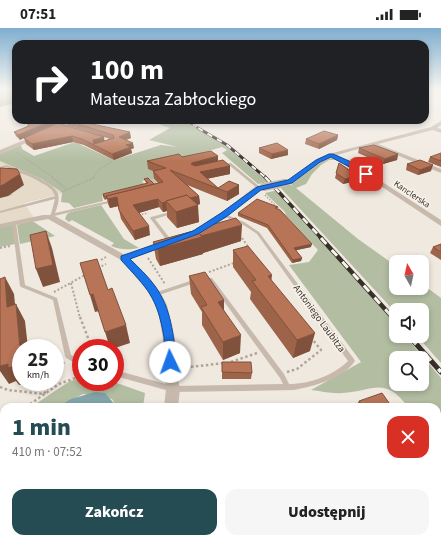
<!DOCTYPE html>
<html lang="pl">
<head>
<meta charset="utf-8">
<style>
  body { margin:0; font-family:"Source Sans 3",sans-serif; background:#f6f6f6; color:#222; height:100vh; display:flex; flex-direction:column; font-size:15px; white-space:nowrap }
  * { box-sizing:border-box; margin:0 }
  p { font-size:13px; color:#767676 }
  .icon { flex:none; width:22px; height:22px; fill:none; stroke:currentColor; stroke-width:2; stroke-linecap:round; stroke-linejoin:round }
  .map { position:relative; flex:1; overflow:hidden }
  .details { position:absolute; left:0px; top:375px; width:441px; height:140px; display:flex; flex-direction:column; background:#fff; border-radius:12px 12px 0 0; box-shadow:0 2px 6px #0003 }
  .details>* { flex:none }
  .hud { position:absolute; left:12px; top:12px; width:417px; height:84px; border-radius:12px; box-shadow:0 2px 6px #0003; background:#202124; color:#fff; overflow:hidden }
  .needle { width:26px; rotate:351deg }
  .tools { position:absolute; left:389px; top:227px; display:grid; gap:8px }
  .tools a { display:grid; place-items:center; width:40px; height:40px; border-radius:8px; background:#fff; box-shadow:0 2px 6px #0003; font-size:20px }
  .speed { position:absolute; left:12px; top:311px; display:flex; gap:8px; font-size:20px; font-weight:700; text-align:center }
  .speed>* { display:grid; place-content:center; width:52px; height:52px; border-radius:50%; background:#fff; box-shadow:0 2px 6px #0003; line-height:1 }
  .speed small { font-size:10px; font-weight:400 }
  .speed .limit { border:6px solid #d22; background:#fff; color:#111 }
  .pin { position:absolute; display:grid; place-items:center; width:34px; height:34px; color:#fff; margin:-17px; border-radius:8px; box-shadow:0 2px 6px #0006 }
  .me { position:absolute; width:44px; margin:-22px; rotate:357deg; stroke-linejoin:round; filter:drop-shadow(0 0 3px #0008) }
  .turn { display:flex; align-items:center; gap:14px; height:84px; padding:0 12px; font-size:18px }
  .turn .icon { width:52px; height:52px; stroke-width:2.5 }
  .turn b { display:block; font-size:28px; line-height:34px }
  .round { display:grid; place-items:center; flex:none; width:42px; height:42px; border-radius:12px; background:#f6f6f6 }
  .headline { display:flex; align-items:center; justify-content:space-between; height:68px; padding:0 12px }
  h1 { font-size:24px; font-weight:800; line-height:30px; color:#254c52 }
  .cta { display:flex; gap:8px; margin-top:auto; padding:8px 12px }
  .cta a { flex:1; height:46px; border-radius:12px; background:#254c52; color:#fff; font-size:16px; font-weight:800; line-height:46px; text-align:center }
  .cta a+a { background:#f6f6f6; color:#222 }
  .status { display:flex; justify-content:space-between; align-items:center; height:28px; padding:0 20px; background:#fff; direction:ltr }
  .status svg { height:11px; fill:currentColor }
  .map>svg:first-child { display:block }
  .green { fill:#b2bda1; fill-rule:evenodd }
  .plaza { fill:#e6dbc9 }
  .water { fill:#82a5a9 }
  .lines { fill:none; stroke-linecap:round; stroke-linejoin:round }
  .path-far4 { stroke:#b2a597; stroke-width:1; stroke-dasharray:1 1; stroke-linecap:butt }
  .path-far3 { stroke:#b2a597; stroke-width:1.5; stroke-dasharray:1.5 1.5; stroke-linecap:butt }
  .path-far2 { stroke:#b2a597; stroke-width:2; stroke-dasharray:2 2; stroke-linecap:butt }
  .path-far1 { stroke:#b2a597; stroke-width:2.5; stroke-dasharray:2.5 2.5; stroke-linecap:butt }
  .path { stroke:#b2a597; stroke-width:3; stroke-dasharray:3 3; stroke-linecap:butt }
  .lane { fill:#c7baad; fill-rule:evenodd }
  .street { fill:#c7baad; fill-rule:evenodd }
  .rail-far4-casing { stroke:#362f2a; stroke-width:2 }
  .rail-far3-casing { stroke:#362f2a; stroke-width:3 }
  .rail-far2-casing { stroke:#362f2a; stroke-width:3.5 }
  .rail-far1-casing { stroke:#362f2a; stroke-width:4.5 }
  .rail-casing { stroke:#362f2a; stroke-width:5 }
  .rail-far4 { stroke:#f8f3eb; stroke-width:1.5; stroke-dasharray:4.5; stroke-linecap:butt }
  .rail-far3 { stroke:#f8f3eb; stroke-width:2; stroke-dasharray:5.5; stroke-linecap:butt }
  .rail-far2 { stroke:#f8f3eb; stroke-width:2.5; stroke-dasharray:7; stroke-linecap:butt }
  .rail-far1 { stroke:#f8f3eb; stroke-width:3; stroke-dasharray:8; stroke-linecap:butt }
  .rail { stroke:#f8f3eb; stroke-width:3.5; stroke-dasharray:11; stroke-linecap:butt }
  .street-bridge { stroke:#c7baad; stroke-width:8 }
  .wall { fill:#9d644a }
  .shaded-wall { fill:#80513c }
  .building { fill:#b77456; stroke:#80513c }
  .route { fill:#1a73e8; stroke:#114b97 }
  .labels { text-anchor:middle; stroke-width:3; stroke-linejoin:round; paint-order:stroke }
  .far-street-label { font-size:9px; fill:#362f2a; stroke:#f8f3eb }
  .street-label { font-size:10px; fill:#362f2a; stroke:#f8f3eb }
</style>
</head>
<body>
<div class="status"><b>07:51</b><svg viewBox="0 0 49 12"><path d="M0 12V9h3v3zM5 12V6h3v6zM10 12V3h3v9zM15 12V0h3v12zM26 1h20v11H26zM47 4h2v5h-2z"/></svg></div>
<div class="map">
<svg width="441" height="515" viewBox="0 0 441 515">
  <rect width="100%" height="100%" fill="#f0e9e0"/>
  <g class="green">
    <polygon points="0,62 16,62 16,82 11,76 0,79"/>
    <polygon points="154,92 185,93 225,118 268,154 258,156 222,125 227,122 222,119 153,139 162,149 142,153 146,158 102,168 103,173 74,180 69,175 61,174 62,165 0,181 0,126 21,117 22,121 34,128 75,114 114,132 161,117 178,119 149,112 170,100 156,95 148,95 148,93"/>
    <polygon points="332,130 335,132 329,132 321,137 312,146 306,156 296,160 358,211 396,238 396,260 422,260 422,256 441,270 441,335 417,308 422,308 422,282 396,282 396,285 279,158 289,156 293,158 291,156 320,134"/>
    <path d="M278,162L396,297V308H405L441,350V458L437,456V379H408C384,347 373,364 342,365C332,366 321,363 311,362L361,334L289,237L309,234L318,222L286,188L285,184L265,165ZM396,330H422V356H396Z"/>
    <path d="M101,177L124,211L139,220C128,222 121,222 111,218L114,215L72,192L69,194L65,191L67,186L71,184Z"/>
    <polygon points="31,193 34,194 55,208 20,216 17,197"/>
    <polygon points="13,197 15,216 0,219 0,199"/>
    <polygon points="81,351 81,354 114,354 145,365 143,379 117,379 112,371 83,366 58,379 31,379 70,353"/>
    <polygon points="43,511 118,511 117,515 108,515 107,512 98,515 43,515"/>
    <polygon points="179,511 282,511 272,515 175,515"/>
  </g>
  <polygon class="plaza" points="0,133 42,151 63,165 24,175 34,190 0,198 0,170 12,167 0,152"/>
  <polygon class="water" points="95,364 105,365 117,379 58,379 71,371"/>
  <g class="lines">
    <g class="path-far4">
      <polyline points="16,124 54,150"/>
      <polyline points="93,150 100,141 112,134 108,131"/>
    </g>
    <g class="path-far3">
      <polyline points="52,149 66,161"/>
      <polyline points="62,164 95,149"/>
      <polyline points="265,167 285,187"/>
      <polyline points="139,187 148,185"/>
      <polyline points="240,208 242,211"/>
    </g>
    <g class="path-far2">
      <polyline points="242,210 249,220"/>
      <polyline points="0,220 10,218"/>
      <polyline points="148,230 165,256"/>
      <polyline points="101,232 106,229"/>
      <polyline points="98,240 106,236"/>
      <polyline points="209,244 234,235"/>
      <polyline points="71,255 80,290"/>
      <polyline points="54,264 85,247"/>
    </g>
    <g class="path-far1">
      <polyline points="80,289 90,315 94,320"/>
      <polyline points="231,334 257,325"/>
      <polyline points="181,340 225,335"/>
      <polyline points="287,344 297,341 321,322 312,311"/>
      <polyline points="55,348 64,334"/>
      <polyline points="0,359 8,362 44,366 51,354"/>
      <polyline points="26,379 59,356 81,348"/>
    </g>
    <g class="path">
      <polyline points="0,400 4,406"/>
      <polyline points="437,425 441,426"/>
    </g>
    <g class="lane">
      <polygon points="229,135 231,135 260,159 260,161 258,161 229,137 223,139 221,138"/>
      <path d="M6,137C19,141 54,153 58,166C60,172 57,180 55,185L113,172L115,173L113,174L54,188L50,190L48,189L51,186L55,171L0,185V183L55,168L52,162L47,158L33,150L6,139L0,141V139Z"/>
      <polygon points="151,151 153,151 160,158 160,160 158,160 151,153"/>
      <polygon points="174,183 176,184 175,185 155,191 172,213 170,214 168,214 150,190 151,189"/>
      <path d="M223,186H225L244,194L259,204L354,331L355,333C343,351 314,358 294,362L173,364L115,348V342L173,358L283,356L280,350L209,253L202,252V250H212L284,346L289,356C310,356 334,347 348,333L257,206L242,196L223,188Z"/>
      <polygon points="13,194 14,194 16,195 25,257 57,270 71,327 81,332 81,338 66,330 65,328 53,272 21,259 20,258 12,195"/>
      <polygon points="196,251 198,252 198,254 156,268 153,266 154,265"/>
      <polygon points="4,507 4,511 8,511 8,515 0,515 1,508"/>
    </g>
    <g class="street">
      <polygon points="68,92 75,92 53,103 48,102"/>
      <path d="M441,93V97L437,100L441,101V105L433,102L378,116L441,141V145L372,117L337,127L356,137L441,192V198L352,139L331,130C314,137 303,152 285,157L282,155L295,149L316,132L329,126L431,99Z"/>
      <polygon points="36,107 38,108 38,110 0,126 0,122"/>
      <polygon points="264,157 268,159 266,160 261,162 227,189 197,207 194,208 190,205 221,185 256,158"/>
      <polygon points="43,187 53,187 125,227 162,213 168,213 169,215 168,217 130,231 160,264 167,277 175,311 176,341 180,361 178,379 164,379 166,361 164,341 163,311 157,277 152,268 121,232 48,191 0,200 0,196"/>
      <rect x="150" y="511" width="18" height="4"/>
    </g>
    <defs>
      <polyline id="rail-far4" points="185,92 200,101"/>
      <polyline id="rail-far3" points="198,100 227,117 266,150"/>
      <polyline id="rail-far2" points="265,149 322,211"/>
      <polyline id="rail-far1" points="321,210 393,290"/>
      <g id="rail">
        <polyline points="392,289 396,293"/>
        <polyline points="409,308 441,344"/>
      </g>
    </defs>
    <use href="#rail-far4" class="rail-far4-casing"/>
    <use href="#rail-far3" class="rail-far3-casing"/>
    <use href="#rail-far2" class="rail-far2-casing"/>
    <use href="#rail-far1" class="rail-far1-casing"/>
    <use href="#rail" class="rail-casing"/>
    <use href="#rail-far4" class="rail-far4"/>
    <use href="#rail-far3" class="rail-far3"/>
    <use href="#rail-far2" class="rail-far2"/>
    <use href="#rail-far1" class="rail-far1"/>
    <use href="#rail" class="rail"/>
    <polyline class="street-bridge" points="264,159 285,155"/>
  </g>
  <g class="wall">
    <polygon points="41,92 20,112 16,108 14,104 28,98 27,94"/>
    <polygon points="65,92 131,110 126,112 134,120 131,121 132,125 114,132 84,117 73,114 34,122 26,116 24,110 58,95 104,113 110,111 67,97"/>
    <polygon points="338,107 337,112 319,121 305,116 306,111"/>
    <polygon points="259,120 288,127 271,131 259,125"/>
    <polygon points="359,120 398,126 397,132 383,136 358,125"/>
    <polygon points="441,125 441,139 428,134 430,129"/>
    <polygon points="218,128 218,133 230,138 230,146 207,151 218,160 239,157 239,166 227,173 187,157 199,168 200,176 197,177 199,194 177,200 167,189 167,183 163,184 159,179 139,185 150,207 135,212 121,191 118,178 110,180 108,176 107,171 105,172 103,169 103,166 147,156 145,153 144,151 154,156 158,155 154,151 153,143 148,141 147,133 182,129"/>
    <polygon points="339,135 358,148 356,153 343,156 335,150"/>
    <polygon points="407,136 431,143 418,147 406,142"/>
    <polygon points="277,181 311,219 296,222 302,230 301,233 292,235 267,200 238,188 238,185"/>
    <polygon points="196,201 241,213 203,225 203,226 160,238 156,231 153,214 196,202"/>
    <polygon points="441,216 441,232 430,225 433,219"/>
    <polygon points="233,222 271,253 310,323 293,330 250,271 251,264 233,239"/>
    <polygon points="189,248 224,272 224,283 240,325 223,332 202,297 202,284 191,266"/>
    <polygon points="222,334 252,345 251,351 222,351"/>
    <polygon points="359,373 392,379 359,379 357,376"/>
  </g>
  <g class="shaded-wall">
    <polygon points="54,92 64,92 20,112 18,107"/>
    <polygon points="130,104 131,110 120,114 119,109"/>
    <polygon points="338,107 337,112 319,121 319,116"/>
    <polygon points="72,108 73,114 34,122 32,116"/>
    <polygon points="104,109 105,115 94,117 93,112"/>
    <polygon points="133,115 134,120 131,121 132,125 114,132 112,126 126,117"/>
    <polygon points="288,122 288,127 271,131 272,126"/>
    <polygon points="398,126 397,132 383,136 385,131"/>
    <polygon points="218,128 218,136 193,143 191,136 192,135"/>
    <polygon points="433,137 431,143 418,147 420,142"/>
    <polygon points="230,138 230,146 200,152 200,144"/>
    <polygon points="20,146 24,157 8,168 0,170 0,158"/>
    <polygon points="358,148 356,153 343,156 345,151"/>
    <polygon points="156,157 119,178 110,180 108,171"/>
    <polygon points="239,157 239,166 227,173 227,164"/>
    <polygon points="199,168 200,176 191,179 190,170"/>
    <polygon points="158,171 159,179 135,186 133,177"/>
    <polygon points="166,174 167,183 163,184 162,175"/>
    <polygon points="198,177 199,194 177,200 176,184"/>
    <polygon points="242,197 241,213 203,225 203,226 160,238 158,221 201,208"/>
    <polygon points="149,198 150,207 135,212 133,203"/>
    <polygon points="46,203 52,220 60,254 43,259 36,241"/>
    <polygon points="312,216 311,219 293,223 294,220"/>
    <polygon points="302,230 301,233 292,235 293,232"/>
    <polygon points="272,247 270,264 268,248"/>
    <polygon points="5,249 14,266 17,296 7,279"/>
    <polygon points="93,266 99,283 95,284 90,267"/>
    <polygon points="224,272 224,289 218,274"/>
    <polygon points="16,276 25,293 28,320 21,320 21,332"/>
    <polygon points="126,297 130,315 115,320 110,320 105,304"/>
    <polygon points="315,305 310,323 293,330 297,312"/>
    <polygon points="241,307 240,325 223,332 223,314"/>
    <polygon points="8,336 21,336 21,354 29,354 19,357 16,353 9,356 0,343 0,338"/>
  </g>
  <g class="building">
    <polygon points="41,92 54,92 18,107 14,104 29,98 27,94"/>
    <polygon points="65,92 73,92 130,104 119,109 133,115 126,117 131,119 112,126 82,111 72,108 32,116 24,110 58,95 104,109 93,112 94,116 114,110 113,107"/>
    <polygon points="324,103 338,107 319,116 306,111"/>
    <polygon points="277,115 288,122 272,126 259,120"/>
    <polygon points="374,117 398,126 385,131 359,120"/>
    <polygon points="211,123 218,128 192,135 191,136 195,138 223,132 230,138 200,144 218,160 229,153 239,157 227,164 170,142 199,168 190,170 187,167 166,173 166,174 162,175 158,171 133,177 149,198 133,203 119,182 117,169 108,171 106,168 163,154 153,143 166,140 147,133 179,126 182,129"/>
    <polygon points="441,125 441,133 430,129"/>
    <polygon points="420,132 433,137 420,142 407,136"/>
    <polygon points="339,135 358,148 345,151 336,145"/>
    <polygon points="0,140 17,141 20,146 3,157 0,158"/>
    <polygon points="148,150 154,156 106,168 107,169 105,169 103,166 148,155 144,151"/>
    <polygon points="187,167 198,177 176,184 166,173"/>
    <polygon points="257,171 278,179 275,180 280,182 312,216 294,220 302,230 293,232 268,197 238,185"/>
    <polygon points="236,190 242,197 201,208 200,206 202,209 158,221 153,214 197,202 196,201"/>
    <polygon points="46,203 53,237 36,241 30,207"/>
    <polygon points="441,216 441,224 433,219"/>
    <polygon points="248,218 272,247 268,248 315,305 297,312 252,253 256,252 233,222"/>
    <polygon points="97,231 108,262 112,260 126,297 105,304 93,266 90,267 80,235"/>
    <polygon points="205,244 224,272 218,274 241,307 223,314 201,279 207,277 189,248"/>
    <polygon points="5,249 7,279 16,276 21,332 21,336 8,340 8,336 0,338 0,251"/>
    <polygon points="222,334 251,334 252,345 222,344"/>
    <polygon points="382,365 392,379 363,379 359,373"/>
    <polygon points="441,502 441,515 407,515 417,511 437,511 437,504"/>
  </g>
  <linearGradient id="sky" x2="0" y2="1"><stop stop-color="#7faecf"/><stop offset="0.46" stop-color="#f8f5f1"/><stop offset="1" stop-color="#f8f5f1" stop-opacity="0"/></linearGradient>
  <rect width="441" height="134" fill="url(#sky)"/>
  <path class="route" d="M329,126H333L356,136L369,146L364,147L331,129L320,134L292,155L261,162L226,189L198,206L130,231C138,239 148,248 155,258C171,280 174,308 176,334L174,337H166C162,329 165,318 164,309C157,269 148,261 121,232V228L193,203L221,185L257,159L288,152L316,132Z"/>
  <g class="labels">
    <g class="far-street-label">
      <text transform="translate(412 166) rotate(34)" y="3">Kanclerska</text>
    </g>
    <g class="street-label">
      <text transform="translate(320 290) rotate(54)" y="4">Antoniego Laubitza</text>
    </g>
  </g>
</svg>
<div class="tools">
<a><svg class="needle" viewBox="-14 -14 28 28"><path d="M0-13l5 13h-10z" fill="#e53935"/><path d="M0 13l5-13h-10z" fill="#767676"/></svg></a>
<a><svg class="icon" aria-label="sound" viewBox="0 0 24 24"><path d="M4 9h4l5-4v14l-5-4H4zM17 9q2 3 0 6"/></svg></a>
<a><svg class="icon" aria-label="search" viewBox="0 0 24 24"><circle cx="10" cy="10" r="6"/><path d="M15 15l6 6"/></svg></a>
</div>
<div class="speed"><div>25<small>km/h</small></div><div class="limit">30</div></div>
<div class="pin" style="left:366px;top:146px;background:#d93025"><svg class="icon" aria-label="arrive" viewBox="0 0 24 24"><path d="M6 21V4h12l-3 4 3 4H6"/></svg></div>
<svg class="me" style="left:170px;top:334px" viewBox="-20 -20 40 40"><circle r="19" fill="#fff"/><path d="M0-13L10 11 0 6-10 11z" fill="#1a73e8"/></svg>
<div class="hud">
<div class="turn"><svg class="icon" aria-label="right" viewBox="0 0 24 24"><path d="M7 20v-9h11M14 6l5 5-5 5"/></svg><div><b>100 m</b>Mateusza Zabłockiego</div></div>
</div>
<section class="details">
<div class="headline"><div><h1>1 min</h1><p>410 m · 07:52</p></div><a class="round" style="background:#d93025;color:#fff"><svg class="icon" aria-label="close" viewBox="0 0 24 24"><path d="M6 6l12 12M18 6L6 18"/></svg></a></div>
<div class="cta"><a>Zakończ</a><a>Udostępnij</a></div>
</section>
</div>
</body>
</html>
